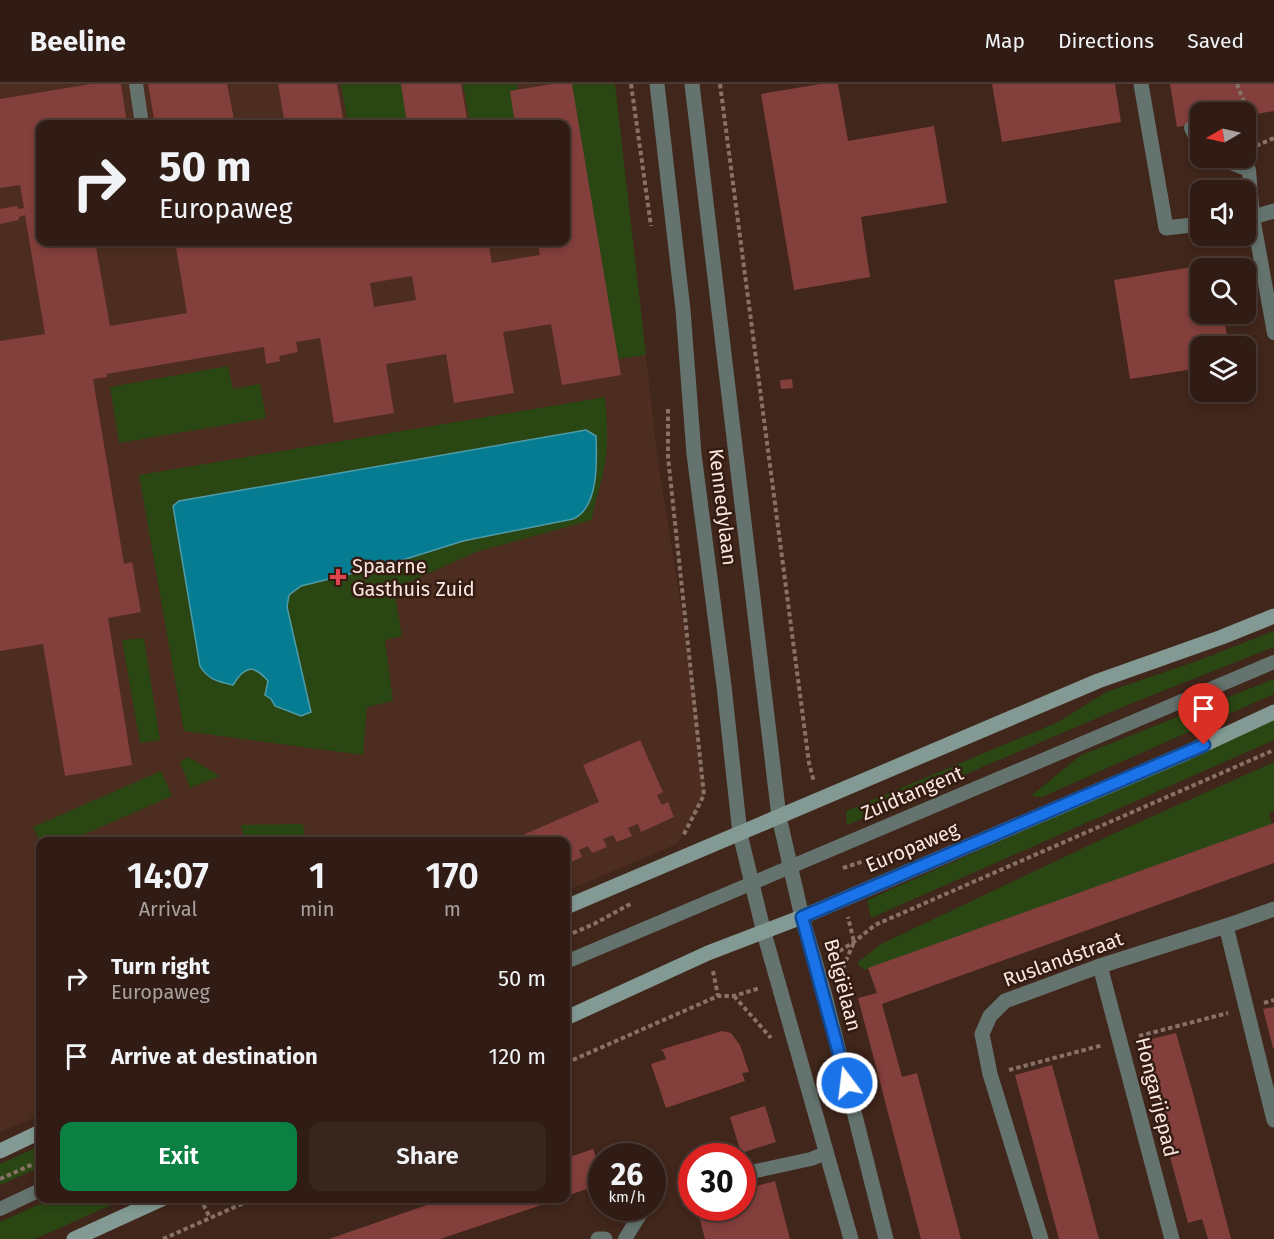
<!DOCTYPE html>
<html lang="en">
<head>
<meta charset="utf-8">
<style>
  body { margin:0; font-family:"Fira Sans",sans-serif; background:#38251d; color:#f1f3f6; height:100vh; display:flex; flex-direction:column; font-size:22px; white-space:nowrap }
  * { box-sizing:border-box; margin:0 }
  p { font-size:20px; color:#a8a1a0 }
  .icon { flex:none; width:33px; height:33px; fill:none; stroke:currentColor; stroke-width:2; stroke-linecap:round; stroke-linejoin:round }
  .map { position:relative; flex:1; overflow:hidden }
  .panel { position:absolute; left:36px; top:753px; width:534px; height:366px; display:flex; flex-direction:column; background:#301c14; border-radius:12px; box-shadow:0 3px 9px #0003,0 0 0 2px #4b3a34 }
  .panel>* { flex:none }
  .top-card { position:absolute; left:36px; top:36px; width:534px; height:126px; border-radius:12px; box-shadow:0 3px 9px #0003,0 0 0 2px #4b3a34; background:#301c14; color:#f1f3f6; overflow:hidden }
  .needle { width:39px; rotate:261deg }
  .controls { position:absolute; left:1190px; top:18px; display:grid; gap:12px }
  .controls a { display:grid; place-items:center; width:66px; height:66px; border-radius:12px; background:#301c14; box-shadow:0 3px 9px #0003,0 0 0 2px #4b3a34; font-size:30px }
  .speed { position:absolute; left:588px; top:1059px; display:flex; gap:12px; font-size:30px; font-weight:700; text-align:center }
  .speed>* { display:grid; place-content:center; width:78px; height:78px; border-radius:50%; background:#301c14; box-shadow:0 3px 9px #0003,0 0 0 2px #4b3a34; line-height:1 }
  .speed small { font-size:15px; font-weight:400 }
  .speed .limit { border:9px solid #d22; background:#fff; color:#111 }
  .pin { position:absolute; display:grid; place-items:center; width:51px; height:51px; color:#fff; margin:-62px -26px; border-radius:50% 50% 50% 0; rotate:-45deg; box-shadow:0 0 6px #0007 }
  .pin .icon { rotate:45deg }
  .me { position:absolute; width:66px; margin:-33px; rotate:345deg; stroke-linejoin:round; filter:drop-shadow(0 0 4px #0008) }
  .turn { display:flex; align-items:center; gap:21px; height:126px; padding:0 24px; font-size:27px }
  .turn .icon { width:78px; height:78px; stroke-width:2.5 }
  .turn b { display:block; font-size:42px; line-height:51px }
  .eta { display:flex; justify-content:space-evenly; align-items:center; height:102px; text-align:center }
  .eta b { font-size:36px; font-weight:600; line-height:42px }
  .cta { display:flex; gap:12px; margin-top:auto; padding:12px 24px }
  .cta a { flex:1; height:69px; border-radius:12px; background:#0b8043; color:#fff; font-size:24px; font-weight:600; line-height:69px; text-align:center }
  .cta a+a { background:#38251d; color:#f1f3f6 }
  ul { padding:0; list-style:none }
  li { display:flex; align-items:center; gap:18px; height:78px; padding:0 24px }
  li div { flex:1 }
  li b { display:block; font-size:22px }
  li em { font-style:normal }
  header { display:flex; align-items:center; gap:36px; box-sizing:border-box; height:84px; padding:0 30px; background:#301c14; border-bottom:2px solid #4b3a34 }
  header strong { font-size:28px }
  nav { display:flex; gap:33px; margin-inline-start:auto; font-size:21px }
  .map>svg:first-child { display:block }
  .built { fill:#4d2d1f; fill-rule:evenodd }
  .green { fill:#2a4612; fill-rule:evenodd }
  .water { fill:#067c92; stroke:#4f9ca9; stroke-width:1.5 }
  .building { fill:#833f3b; fill-rule:evenodd }
  .lines { fill:none; stroke-linecap:round; stroke-linejoin:round }
  .path { stroke:#887167; stroke-width:4; stroke-dasharray:4.5 3; stroke-linecap:butt }
  .service { stroke:#64736e; stroke-width:14 }
  .pedestrian { stroke:#64736e; stroke-width:15 }
  .minor { stroke:#64736e; stroke-width:15 }
  .tertiary { stroke:#64736e; stroke-width:15 }
  .secondary { stroke:#829a93; stroke-width:15 }
  .route-casing { stroke:#114b97; stroke-width:15 }
  .route { stroke:#1a73e8; stroke-width:10 }
  .health-dot { fill:#e0444e; stroke:#351c12; stroke-width:2 }
  .labels { text-anchor:middle; stroke-width:5; stroke-linejoin:round; paint-order:stroke }
  .street-label { font-size:20px; fill:#f9e7e0; stroke:#351c12 }
  .poi-label { font-size:20px; fill:#f9e7e0; stroke:#351c12; text-anchor:start }
</style>
</head>
<body>
<header>
<strong>Beeline</strong>
<nav><a>Map</a><a>Directions</a><a>Saved</a></nav>
</header>
<div class="map">
<svg width="1274" height="1155" viewBox="0 0 1274 1155">
  <rect width="100%" height="100%" fill="#40261b"/>
  <path class="built" d="M0,0H615L658,377L695,610L705,710L677,760L566,807V758H40V1031L0,1048ZM40,40H566V158H40Z"/>
  <g class="green">
    <polygon points="341,0 403,0 408,36 383,40 348,40"/>
    <polygon points="463,0 519,0 517,1 523,40 470,40"/>
    <polygon points="571,0 615,0 646,271 616,275"/>
    <polygon points="228,282 233,305 260,300 266,334 119,359 110,303"/>
    <path d="M605,313C607,337 609,361 604,385C601,402 594,418 592,436L476,468L394,505L402,552L385,556L393,617L367,623L363,671L184,647L139,391ZM586,346L596,352L573,435L463,457L390,480L301,502L289,511L287,523L311,628L268,597L260,587L249,585L241,589L179,417Z"/>
    <polygon points="1274,547 1274,563 1130,620 847,741 846,727 1058,638 1106,608 1197,577"/>
    <polygon points="144,554 160,656 140,659 122,556"/>
    <polygon points="1274,595 1274,610 1042,713 1031,712 1081,671"/>
    <polygon points="1274,636 1274,656 871,834 867,816"/>
    <polygon points="188,673 220,692 190,704 180,678"/>
    <polygon points="1274,678 1274,727 1269,729 1272,741 864,886 857,879 881,860 1115,749"/>
    <polygon points="161,687 172,712 69,757 40,759 33,743"/>
    <polygon points="303,740 305,752 274,757 244,757 241,741"/>
    <polygon points="40,1062 40,1083 0,1101 0,1080"/>
    <polygon points="51,1115 51,1114 125,1115 35,1155 0,1155 0,1138"/>
  </g>
  <path class="water" d="M586,346L596,352C597,376 599,424 573,435L463,457L390,480L301,502L289,511L287,523L311,628L301,632L275,622L271,615L265,611L268,597C253,579 244,583 233,601C219,598 208,596 200,582L173,422L179,417Z"/>
  <g class="building">
    <path d="M91,0H121L127,40H40V158H95L110,242L187,229L175,158H488L492,179L540,171L538,158H566V40H515L510,7L552,0H572L621,291L562,301L551,240L503,248L514,309L454,319L446,270L386,280L394,329L334,339L320,254L296,258L298,268L279,272L280,277L266,280L264,263L107,290V293L93,295L124,480L132,478L141,528L108,534L132,681L65,692L43,560L0,567V257L45,250L25,131L19,133V136L0,140V125L17,122L18,125L24,124L20,101L0,104V15ZM412,192L416,216L374,223L370,199Z"/>
    <polygon points="148,0 227,0 235,40 155,40"/>
    <polygon points="278,0 337,0 344,40 285,40"/>
    <polygon points="401,0 461,0 468,40 407,40"/>
    <polygon points="820,0 838,0 848,57 934,42 947,119 861,133 870,193 794,206 761,10"/>
    <polygon points="992,0 1115,0 1121,38 1002,58"/>
    <polygon points="1170,0 1274,0 1274,27 1245,32 1245,28 1200,28 1200,39 1177,43"/>
    <polygon points="1215,179 1215,184 1200,184 1200,230 1223,230 1229,262 1200,262 1200,284 1130,295 1114,196"/>
    <polygon points="792,295 793,304 781,305 780,296"/>
    <polygon points="640,656 663,708 657,711 662,721 668,718 674,733 641,748 638,740 628,744 632,752 617,758 613,751 603,755 607,763 592,769 588,762 579,766 582,773 567,780 566,758 528,758 525,750 599,718 583,681"/>
    <polygon points="1274,739 1274,779 882,920 902,993 917,989 961,1155 921,1155 858,914 877,909 868,884"/>
    <polygon points="1274,923 1274,964 1273,964 1263,925"/>
    <polygon points="722,947 731,949 740,961 749,988 742,989 745,997 666,1024 651,980 666,975 663,967 660,966"/>
    <polygon points="1176,949 1193,1009 1231,1155 1208,1155 1202,1135 1188,1139 1139,958"/>
    <polygon points="1052,981 1085,1102 1099,1155 1059,1155 1015,991"/>
    <polygon points="765,1022 776,1058 741,1069 730,1033"/>
    <polygon points="593,1065 602,1091 602,1100 566,1112 566,1074"/>
    <polygon points="775,1097 790,1155 705,1155 697,1124 742,1124 742,1106"/>
    <polygon points="447,1114 559,1115 440,1155 329,1155"/>
  </g>
  <g class="lines">
    <g class="path">
      <polyline points="631,0 651,142"/>
      <polyline points="720,0 809,679 814,698"/>
      <path d="M1237,0C1244,20 1259,47 1255,68"/>
      <polyline points="1256,62 1274,54"/>
      <polyline points="668,325 668,373 704,711 683,752"/>
      <polyline points="843,784 916,760"/>
      <polyline points="566,852 594,840 632,819"/>
      <polyline points="833,871 854,858 875,841 1274,666"/>
      <polyline points="713,887 718,912"/>
      <polyline points="840,891 854,858 848,833"/>
      <polyline points="734,912 771,954"/>
      <polyline points="1264,919 1274,916"/>
      <polyline points="1139,952 1228,929"/>
      <polyline points="566,979 718,912 734,912 760,904"/>
      <polyline points="1009,986 1103,961"/>
      <polyline points="0,1095 40,1077"/>
      <polyline points="200,1114 210,1134"/>
      <polyline points="163,1155 255,1114"/>
    </g>
    <g class="service">
      <polyline points="136,0 142,40"/>
      <polyline points="1191,44 1200,62"/>
      <polyline points="1218,74 1249,86 1253,133 1274,249"/>
      <polyline points="566,878 1274,578"/>
      <polyline points="742,1090 811,1075 826,1069"/>
      <polyline points="652,1110 656,1105"/>
      <polyline points="0,1125 40,1106"/>
      <polyline points="625,1155 644,1124"/>
    </g>
    <polyline class="pedestrian" points="1253,133 1274,127"/>
    <g class="minor">
      <polyline points="1141,0 1166,144 1200,140"/>
      <polyline points="1245,134 1253,133"/>
      <polyline points="802,833 824,908 886,1155"/>
      <polyline points="1226,842 1274,1036"/>
      <polyline points="764,849 851,1155"/>
      <polyline points="1100,882 1172,1155"/>
      <polyline points="598,1155 605,1155"/>
      <polyline points="1041,1155 990,990 982,950 990,932 1005,917 1100,882 1226,842 1274,825"/>
    </g>
    <g class="tertiary">
      <polyline points="657,0 683,226 694,370 724,602 740,750 764,849"/>
      <polyline points="692,0 779,733 802,833"/>
    </g>
    <g class="secondary">
      <polyline points="566,823 1098,597 1222,553 1274,532"/>
      <polyline points="566,934 708,869 802,833 1186,669 1274,628"/>
      <polyline points="0,1067 40,1048"/>
      <polyline points="74,1155 164,1114"/>
    </g>
  </g>
  <g class="lines">
    <defs>
      <polyline id="route" points="847,999 802,833 1204,661"/>
    </defs>
    <use href="#route" class="route-casing"/>
    <use href="#route" class="route"/>
  </g>
  <path class="health-dot" d="M335 484h6v6h6v6h-6v6h-6v-6h-6v-6h6z"/>
  <g class="labels">
    <g class="street-label">
      <text transform="translate(723 423) rotate(83)" y="7">Kennedylaan</text>
      <text transform="translate(912 709) rotate(-23)" y="7">Zuidtangent</text>
      <text transform="translate(912 763) rotate(-23)" y="7">Europaweg</text>
      <text transform="translate(1063 875) rotate(-20)" y="7">Ruslandstraat</text>
      <text transform="translate(843 901) rotate(75)" y="7">Belgiëlaan</text>
      <text transform="translate(1157 1013) rotate(76)" y="7">Hongarijepad</text>
    </g>
    <g class="poi-label">
      <text x="352" y="489">Spaarne<tspan x="352" dy="23">Gasthuis Zuid</tspan></text>
    </g>
  </g>
</svg>
<div class="controls">
<a><svg class="needle" viewBox="-14 -14 28 28"><path d="M0-13l5 13h-10z" fill="#e53935"/><path d="M0 13l5-13h-10z" fill="#a8a1a0"/></svg></a>
<a><svg class="icon" aria-label="sound" viewBox="0 0 24 24"><path d="M4 9h4l5-4v14l-5-4H4zM17 9q2 3 0 6"/></svg></a>
<a><svg class="icon" aria-label="search" viewBox="0 0 24 24"><circle cx="10" cy="10" r="6"/><path d="M15 15l6 6"/></svg></a>
<a><svg class="icon" aria-label="layers" viewBox="0 0 24 24"><path d="M12 4l9 5-9 5-9-5zM3 14l9 5 9-5"/></svg></a>
</div>
<div class="speed"><div>26<small>km/h</small></div><div class="limit">30</div></div>
<div class="pin" style="left:1204px;top:661px;background:#d93025"><svg class="icon" aria-label="arrive" viewBox="0 0 24 24"><path d="M6 21V4h12l-3 4 3 4H6"/></svg></div>
<svg class="me" style="left:847px;top:999px" viewBox="-20 -20 40 40"><circle r="17" fill="#1a73e8" stroke="#fff" stroke-width="3"/><path d="M0-11L8 9 0 5-8 9z" fill="#fff"/></svg>
<div class="top-card">
<div class="turn"><svg class="icon" aria-label="right" viewBox="0 0 24 24"><path d="M7 20v-9h11M14 6l5 5-5 5"/></svg><div><b>50 m</b>Europaweg</div></div>
</div>
<section class="panel">
<div class="eta">
<div><b>14:07</b><p>Arrival</p></div>
<div><b>1</b><p>min</p></div>
<div><b>170</b><p>m</p></div>
</div>
<ul>
<li><svg class="icon" aria-label="right" viewBox="0 0 24 24"><path d="M7 20v-9h11M14 6l5 5-5 5"/></svg><div><b>Turn right</b><p>Europaweg</p></div><em>50 m</em></li>
<li><svg class="icon" aria-label="arrive" viewBox="0 0 24 24"><path d="M6 21V4h12l-3 4 3 4H6"/></svg><div><b>Arrive at destination</b></div><em>120 m</em></li>
</ul>
<div class="cta"><a>Exit</a><a>Share</a></div>
</section>
</div>
</body>
</html>
